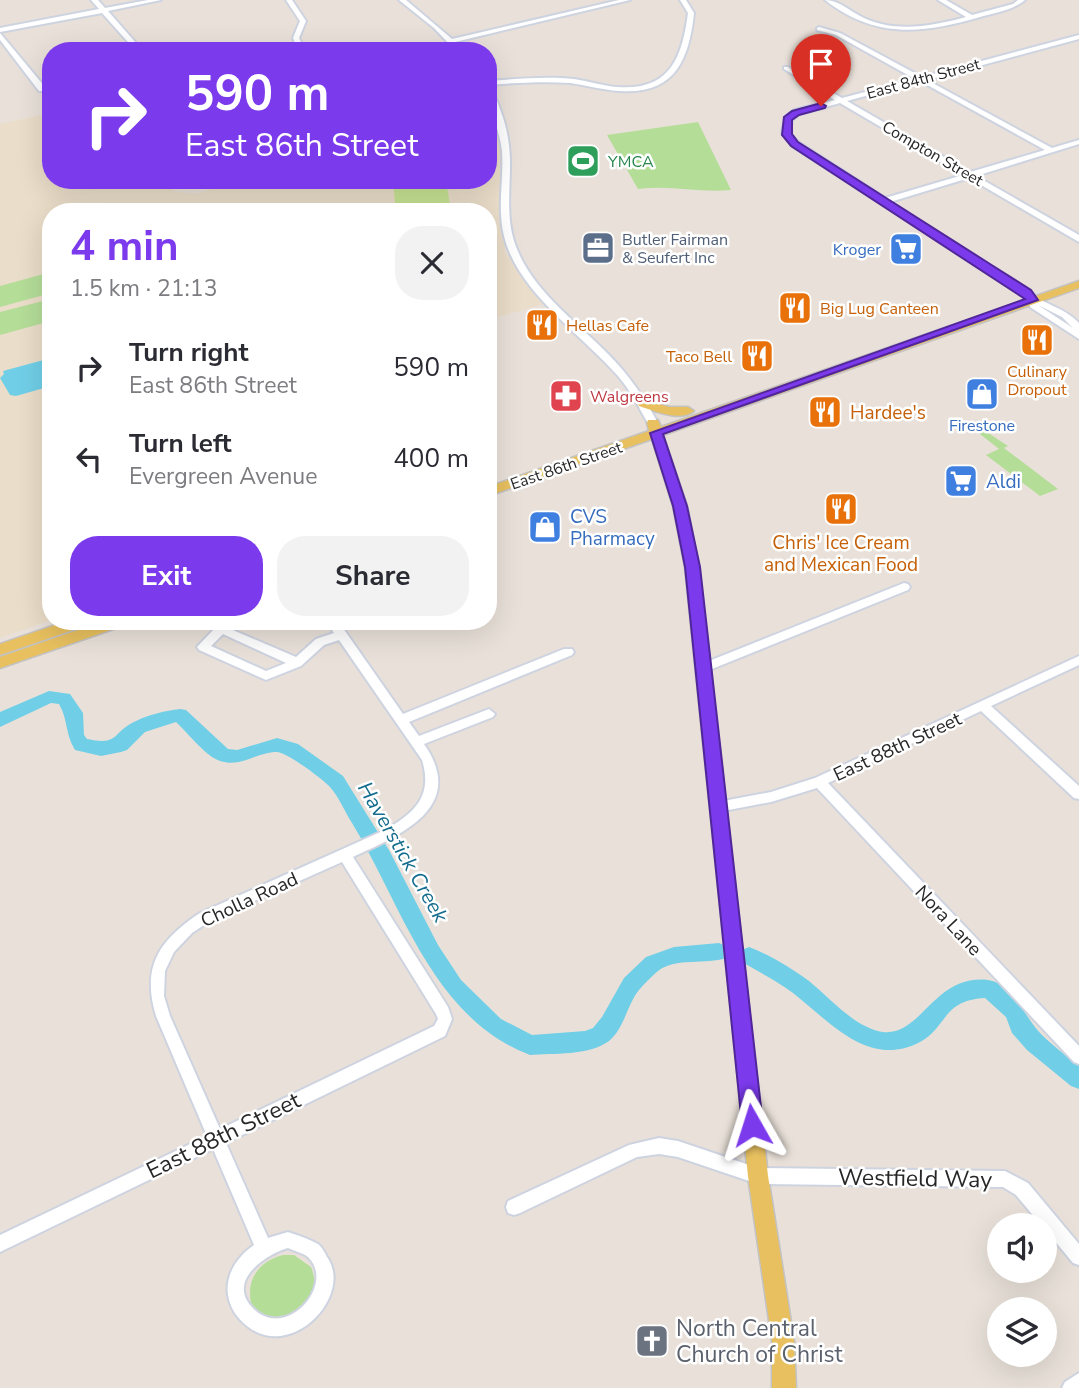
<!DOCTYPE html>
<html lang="en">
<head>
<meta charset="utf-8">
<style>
  body { margin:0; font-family:"Nunito Sans",sans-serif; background:#f2f2f3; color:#2b2b33; height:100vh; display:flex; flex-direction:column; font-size:26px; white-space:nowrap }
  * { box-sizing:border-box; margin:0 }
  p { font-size:23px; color:#7c7c81 }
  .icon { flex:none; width:38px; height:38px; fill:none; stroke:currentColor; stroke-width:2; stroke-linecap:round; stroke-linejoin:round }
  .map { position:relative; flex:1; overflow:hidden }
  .details { position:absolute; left:42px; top:203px; width:455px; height:427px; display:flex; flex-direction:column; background:#fff; border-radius:28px; box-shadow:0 7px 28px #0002 }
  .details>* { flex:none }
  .hud { position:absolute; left:42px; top:42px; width:455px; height:147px; border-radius:28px; box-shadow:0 7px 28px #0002; background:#7c3aed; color:#fff; overflow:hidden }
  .buttons { position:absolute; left:987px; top:1213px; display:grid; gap:14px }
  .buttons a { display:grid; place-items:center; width:70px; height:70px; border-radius:50%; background:#fff; box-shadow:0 7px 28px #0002; font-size:35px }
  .pin { position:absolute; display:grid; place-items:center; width:60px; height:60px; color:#fff; margin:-72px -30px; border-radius:50% 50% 50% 0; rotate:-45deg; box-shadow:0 0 7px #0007 }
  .pin .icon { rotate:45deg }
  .me { position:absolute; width:77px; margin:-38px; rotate:354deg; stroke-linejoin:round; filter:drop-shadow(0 0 5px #0008) }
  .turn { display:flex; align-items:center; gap:24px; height:147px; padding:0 28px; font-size:32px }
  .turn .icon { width:91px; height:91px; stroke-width:2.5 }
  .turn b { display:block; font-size:49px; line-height:60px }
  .round { display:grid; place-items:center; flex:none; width:74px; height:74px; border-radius:28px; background:#f2f2f3 }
  .head { display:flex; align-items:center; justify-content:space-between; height:119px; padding:0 28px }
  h1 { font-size:42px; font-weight:700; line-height:52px; color:#7c3aed }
  .action { display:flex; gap:14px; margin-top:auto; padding:14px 28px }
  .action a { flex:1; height:80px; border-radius:28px; background:#7c3aed; color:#fff; font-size:28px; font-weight:700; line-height:80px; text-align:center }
  .action a+a { background:#f2f2f3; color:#2b2b33 }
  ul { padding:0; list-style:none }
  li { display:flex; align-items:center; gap:21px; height:91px; padding:0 28px }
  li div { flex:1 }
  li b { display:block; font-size:26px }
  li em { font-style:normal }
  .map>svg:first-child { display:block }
  .education { fill:#eaddc9 }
  .green { fill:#b4dd98 }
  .pitch { fill:#c7e493 }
  .water { fill:#70cfe7 }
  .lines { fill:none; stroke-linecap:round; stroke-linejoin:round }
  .river { fill:#70cfe7; fill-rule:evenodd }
  .minor-casing { stroke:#ced3e0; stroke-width:4 }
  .major-casing { stroke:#c3c3c3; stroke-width:3 }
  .minor { fill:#fff; fill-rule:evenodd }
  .major { fill:#e8c05f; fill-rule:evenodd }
  .route { fill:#7c3aed; stroke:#51269a; stroke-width:2 }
  .labels { text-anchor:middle; stroke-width:5; stroke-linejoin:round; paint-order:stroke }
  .far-street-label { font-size:16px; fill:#272727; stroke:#fff }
  .far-leisure-label { font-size:16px; fill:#27864d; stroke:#fff; text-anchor:start }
  .far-service-label { font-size:16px; fill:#4e5e75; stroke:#fff; text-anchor:start }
  .far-shop-label { font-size:16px; fill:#366cbe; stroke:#fff; text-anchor:end }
  .far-food-label { font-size:16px; fill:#c56008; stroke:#fff; text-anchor:start }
  .far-health-label { font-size:16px; fill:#be3a42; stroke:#fff; text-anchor:start }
  .food-label { font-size:19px; fill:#c56008; stroke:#fff; text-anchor:start }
  .shop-label { font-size:19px; fill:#366cbe; stroke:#fff; text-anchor:start }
  .street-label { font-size:19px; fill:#272727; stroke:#fff }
  .water-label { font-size:21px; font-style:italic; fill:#146c8e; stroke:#fff }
  .near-street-label { font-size:23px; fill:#272727; stroke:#fff }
  .near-worship-label { font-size:23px; fill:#5b616d; stroke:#fff; text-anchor:start }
</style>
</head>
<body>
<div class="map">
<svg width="1079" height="1388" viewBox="0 0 1079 1388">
  <rect width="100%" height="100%" fill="#e9e1d9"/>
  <polygon class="education" points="51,113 51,180 165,180 173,191 196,194 240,180 488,180 488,117 494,116 501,148 500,204 505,252 523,278 547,303 488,320 488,212 51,212 51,620 0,638 0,124"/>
  <g class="green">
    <path d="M698,122L731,190C699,193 670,185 638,189L607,135Z"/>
    <polygon points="51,272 51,293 0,307 0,286"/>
    <polygon points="51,299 51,321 0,335 0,312"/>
    <polygon points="970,421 1008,446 1004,448 1058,489 1040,496 986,455 999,449 966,423"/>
    <path d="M283,1255H294L311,1267C322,1295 305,1305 285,1321L264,1318L251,1303C246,1278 260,1261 283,1255Z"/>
  </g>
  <polygon class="pitch" points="446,180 451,212 396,212 393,182"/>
  <polygon class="water" points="51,358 51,386 16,396 10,395 0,378 4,374 3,371"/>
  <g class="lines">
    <g class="river">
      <path d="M49,691L70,694L83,713L84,735L87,739C121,746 111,732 136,721C150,714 165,711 180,709L186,710L228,749L237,750L277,738L298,744L343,776L389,850L438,945L461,980L501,1019L532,1035L585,1031L593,1028L602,1017L624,978L646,957L674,947L719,943L726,946L729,952L726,958C706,965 676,957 658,971C652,976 644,984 639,990C627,1005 624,1029 609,1041C589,1056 553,1053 530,1055C432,1018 402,905 352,823C345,812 339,797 330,787C323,779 286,752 277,752C256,752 242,768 220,761C205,756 188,733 176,722L145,732L127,750L121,752L101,756L75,750C65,734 68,719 59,704L51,703L0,727V712Z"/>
      <path d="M749,947C770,955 791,968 809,981C830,998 855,1028 883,1032C922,1036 934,974 988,980C1013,983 1026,1020 1042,1035C1053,1046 1067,1056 1079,1066V1089L1071,1086L1027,1050L1012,1033L1006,1017L985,998C942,1000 947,1028 920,1042C869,1069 830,1022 793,993C777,981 759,972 742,962L739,956L742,950Z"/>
    </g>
    <defs>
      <g id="minor">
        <polygon points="91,0 98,0 105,8 148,0 161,0 108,11 143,51 136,51 102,13 0,32 0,28 99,9"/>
        <polygon points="286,0 292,0 306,21 299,38 305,51 298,51 293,38 300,21"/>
        <polygon points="399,0 406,0 452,39 619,0 630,0 455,42 463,51 456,51 434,28"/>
        <path d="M680,0H686L694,13C689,61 674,95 619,91C602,90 586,85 570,83C543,81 515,83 488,85V81C517,79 546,76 574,79C589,81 603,86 617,87C670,91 682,58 688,13Z"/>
        <path d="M825,0C839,0 851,12 864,18C896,33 933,26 966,17L938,0H946L972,15L1013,4L1018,0H1025C1013,10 995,13 980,17C922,34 875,39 825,0Z"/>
        <path d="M819,27L840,33L922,77L1079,35V39L927,80L1052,148L1079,140V144L976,176L1079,235V242L969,178L890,202L1030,291C1042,305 1063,306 1079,323V339L1030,307L1029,300L1024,295L792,146L782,133L785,117L794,110L835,100L784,69V67H788L842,98L915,79L836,35L817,30V28ZM920,81L1045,150L970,172L847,101ZM840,103L963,175L885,198L798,142L790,133L792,120L800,114ZM1038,305L1062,317L1073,328Z"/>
        <polygon points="0,33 45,87 45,91 39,91 0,40"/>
        <path d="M488,89C495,94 498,103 501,112C507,128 510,146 510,164C510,191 506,218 515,244C531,290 576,321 608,354C629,375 644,397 658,423L657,425H649C639,408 631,391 618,376C582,335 517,291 504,236C497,208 504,179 502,151C500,130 488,107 488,89Z"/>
        <polygon points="904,583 908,584 910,587 908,590 707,671 703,672 697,668 699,665"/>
        <path d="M326,621H338L403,714L564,649H572L574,652L572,655L409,722L419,736L489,709L495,714L493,717L424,744C468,807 401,835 353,857L448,1007L452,1019L445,1036L226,1143L268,1238L288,1232C297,1235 309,1239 318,1244C322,1247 325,1253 327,1257C354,1295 292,1362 247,1326C237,1318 230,1308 228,1295C225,1274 238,1256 254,1245L213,1149L0,1252V1235L207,1136L156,1016C141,967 159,940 200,913L385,830C415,813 433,796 422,760L339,640L324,645L301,666L266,680L199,650L197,647L217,626L221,625L296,657L316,639L334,633ZM223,634L286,663L266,671L211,646ZM342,862L436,1014L438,1019L434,1026L220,1129L170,1016L164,996L165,971L174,952L192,933L210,921ZM288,1248C294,1251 303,1253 308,1257C337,1285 284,1344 251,1306C228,1280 266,1254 288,1248Z"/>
        <polygon points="1079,656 1079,665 991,706 1079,786 1079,799 1074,798 981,711 828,783 1079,1046 1079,1064 1074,1062 817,788 771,802 718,812 713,811 711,807 713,803 718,802 771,792 815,778"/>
        <polygon points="659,1138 678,1141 758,1168 1005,1171 1028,1183 1079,1244 1079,1265 1073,1263 1045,1229 1045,1225 1041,1225 1016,1195 1003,1187 758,1184 678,1157 659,1154 637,1157 520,1213 514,1215 508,1213 506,1207 508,1201 629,1145"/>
        <polygon points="1079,1373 1079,1388 1062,1388 1065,1382"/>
      </g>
      <g id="major">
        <polygon points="1079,281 1079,288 663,435 687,506 699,567 768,1176 794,1341 796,1388 772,1388 772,1341 748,1176 685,567 673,506 652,439 488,496 488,487 649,431 647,423 648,420 658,420 661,427"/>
        <path d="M643,399L669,407H688L694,411C680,422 655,411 639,406L637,403Z"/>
        <polygon points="67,621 90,621 88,625 0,655 0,644"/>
        <polygon points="104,621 127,621 125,625 0,668 0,657"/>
      </g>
    </defs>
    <use href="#minor" class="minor-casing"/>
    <use href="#major" class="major-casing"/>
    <use href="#minor" class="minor"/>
    <use href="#major" class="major"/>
  </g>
  <polygon class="route" points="821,103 826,106 825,108 799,115 792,120 792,134 798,142 990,264 1031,290 1038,300 663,434 687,506 700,567 763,1125 760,1132 752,1134 745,1132 742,1125 685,567 673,506 650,433 1025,299 791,146 782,135 784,117 792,111"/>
  <defs>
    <symbol id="stadium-square" viewBox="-11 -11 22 22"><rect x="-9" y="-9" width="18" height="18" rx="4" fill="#2e9e5b" stroke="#fff"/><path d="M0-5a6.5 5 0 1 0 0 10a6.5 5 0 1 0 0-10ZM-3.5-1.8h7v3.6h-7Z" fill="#fff"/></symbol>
    <symbol id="office-square" viewBox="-11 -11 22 22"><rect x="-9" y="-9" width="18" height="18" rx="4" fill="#5c6f8a" stroke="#fff"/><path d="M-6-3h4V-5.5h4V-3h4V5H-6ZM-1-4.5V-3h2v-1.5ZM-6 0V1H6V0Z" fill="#fff"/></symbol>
    <symbol id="supermarket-square" viewBox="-11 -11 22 22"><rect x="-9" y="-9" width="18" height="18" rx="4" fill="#3f7fe0" stroke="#fff"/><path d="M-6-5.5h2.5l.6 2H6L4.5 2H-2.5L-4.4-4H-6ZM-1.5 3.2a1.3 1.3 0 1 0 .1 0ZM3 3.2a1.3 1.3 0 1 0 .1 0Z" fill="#fff"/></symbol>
    <symbol id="restaurant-square" viewBox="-11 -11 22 22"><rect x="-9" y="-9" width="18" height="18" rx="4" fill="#e8710a" stroke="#fff"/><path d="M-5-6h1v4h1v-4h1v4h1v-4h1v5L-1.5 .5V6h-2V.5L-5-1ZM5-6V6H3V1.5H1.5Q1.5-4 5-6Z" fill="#fff"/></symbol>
    <symbol id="shop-square" viewBox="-11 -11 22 22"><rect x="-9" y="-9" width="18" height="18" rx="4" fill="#3f7fe0" stroke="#fff"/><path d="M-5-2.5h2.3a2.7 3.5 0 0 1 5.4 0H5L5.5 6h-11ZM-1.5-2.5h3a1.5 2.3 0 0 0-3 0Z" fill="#fff"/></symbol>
    <symbol id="pharmacy-square" viewBox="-11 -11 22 22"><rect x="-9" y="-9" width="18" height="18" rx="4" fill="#e0444e" stroke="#fff"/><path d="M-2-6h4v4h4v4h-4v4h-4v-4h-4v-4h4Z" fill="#fff"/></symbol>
    <symbol id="church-square" viewBox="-11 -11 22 22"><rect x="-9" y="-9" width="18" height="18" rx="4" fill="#6b7280" stroke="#fff"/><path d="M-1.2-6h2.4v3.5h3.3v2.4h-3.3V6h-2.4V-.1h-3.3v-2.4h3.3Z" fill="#fff"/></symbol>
  </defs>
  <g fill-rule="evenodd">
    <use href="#stadium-square" x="564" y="142" width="38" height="38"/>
    <use href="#office-square" x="579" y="229" width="38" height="38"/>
    <use href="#supermarket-square" x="887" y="230" width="38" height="38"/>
    <use href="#restaurant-square" x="776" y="289" width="38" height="38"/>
    <use href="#restaurant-square" x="523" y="306" width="38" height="38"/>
    <use href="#restaurant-square" x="1018" y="321" width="38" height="38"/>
    <use href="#restaurant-square" x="738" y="337" width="38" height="38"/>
    <use href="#shop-square" x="963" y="375" width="38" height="38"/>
    <use href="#pharmacy-square" x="547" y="377" width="38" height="38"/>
    <use href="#restaurant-square" x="806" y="393" width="38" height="38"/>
    <use href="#supermarket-square" x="942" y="462" width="38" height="38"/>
    <use href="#restaurant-square" x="822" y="490" width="38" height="38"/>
    <use href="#shop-square" x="526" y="508" width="38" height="38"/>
    <use href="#church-square" x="633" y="1322" width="38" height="38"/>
  </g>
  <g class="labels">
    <g class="far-street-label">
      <text transform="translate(923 78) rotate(-15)" y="6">East 84th Street</text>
      <text transform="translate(933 153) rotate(30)" y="6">Compton Street</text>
      <text transform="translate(566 465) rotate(-19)" y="6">East 86th Street</text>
    </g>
    <g class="far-leisure-label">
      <text x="608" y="167">YMCA</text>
    </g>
    <g class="far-service-label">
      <text x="622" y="245">Butler Fairman<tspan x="622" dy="18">&amp; Seufert Inc</tspan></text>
    </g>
    <g class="far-shop-label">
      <text x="881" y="255">Kroger</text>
      <text x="982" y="431" text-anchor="middle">Firestone</text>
    </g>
    <g class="far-food-label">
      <text x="820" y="314">Big Lug Canteen</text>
      <text x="566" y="331">Hellas Cafe</text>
      <text x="732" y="362" text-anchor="end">Taco Bell</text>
      <text x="1037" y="377" text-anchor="middle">Culinary<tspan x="1037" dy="18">Dropout</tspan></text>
    </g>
    <g class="far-health-label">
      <text x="590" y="402">Walgreens</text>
    </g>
    <g class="food-label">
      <text x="850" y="419">Hardee's</text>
      <text x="841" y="549" text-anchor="middle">Chris' Ice Cream<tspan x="841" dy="22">and Mexican Food</tspan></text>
    </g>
    <g class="shop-label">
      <text x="986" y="488">Aldi</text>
      <text x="570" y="523">CVS<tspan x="570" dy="22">Pharmacy</tspan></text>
    </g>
    <g class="street-label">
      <text transform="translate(897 746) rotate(-25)" y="7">East 88th Street</text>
      <text transform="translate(249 899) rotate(-25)" y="7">Cholla Road</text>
      <text transform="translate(949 920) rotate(47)" y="7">Nora Lane</text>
    </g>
    <g class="water-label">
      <text transform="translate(403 852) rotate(60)" y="7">Haverstick Creek</text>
    </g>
    <g class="near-street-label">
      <text transform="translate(223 1135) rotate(-26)" y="8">East 88th Street</text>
      <text transform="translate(915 1178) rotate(1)" y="8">Westfield Way</text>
    </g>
    <g class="near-worship-label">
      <text x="676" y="1336">North Central<tspan x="676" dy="26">Church of Christ</tspan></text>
    </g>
  </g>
</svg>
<div class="buttons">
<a><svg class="icon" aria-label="sound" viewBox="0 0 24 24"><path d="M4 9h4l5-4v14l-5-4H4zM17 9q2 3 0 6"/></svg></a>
<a><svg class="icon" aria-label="layers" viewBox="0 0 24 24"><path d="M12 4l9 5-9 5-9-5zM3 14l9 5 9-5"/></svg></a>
</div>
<div class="pin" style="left:821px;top:106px;background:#d93025"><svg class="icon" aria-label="arrive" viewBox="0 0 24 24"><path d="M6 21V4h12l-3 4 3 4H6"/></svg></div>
<svg class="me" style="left:752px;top:1125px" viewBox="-20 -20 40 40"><path d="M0-17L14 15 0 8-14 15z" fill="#7c3aed" stroke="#fff" stroke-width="4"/></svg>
<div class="hud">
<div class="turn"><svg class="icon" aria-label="right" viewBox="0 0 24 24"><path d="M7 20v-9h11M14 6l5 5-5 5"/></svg><div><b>590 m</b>East 86th Street</div></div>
</div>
<section class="details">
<div class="head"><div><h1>4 min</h1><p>1.5 km · 21:13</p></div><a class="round"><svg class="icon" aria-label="close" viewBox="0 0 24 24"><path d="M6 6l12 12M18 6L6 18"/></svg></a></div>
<ul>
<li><svg class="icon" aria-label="right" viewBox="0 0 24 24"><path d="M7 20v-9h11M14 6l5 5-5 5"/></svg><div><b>Turn right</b><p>East 86th Street</p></div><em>590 m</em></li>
<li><svg class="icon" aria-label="left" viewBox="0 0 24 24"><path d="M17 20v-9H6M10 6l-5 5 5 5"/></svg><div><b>Turn left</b><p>Evergreen Avenue</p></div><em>400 m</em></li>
</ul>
<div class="action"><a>Exit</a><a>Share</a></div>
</section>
</div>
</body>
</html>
